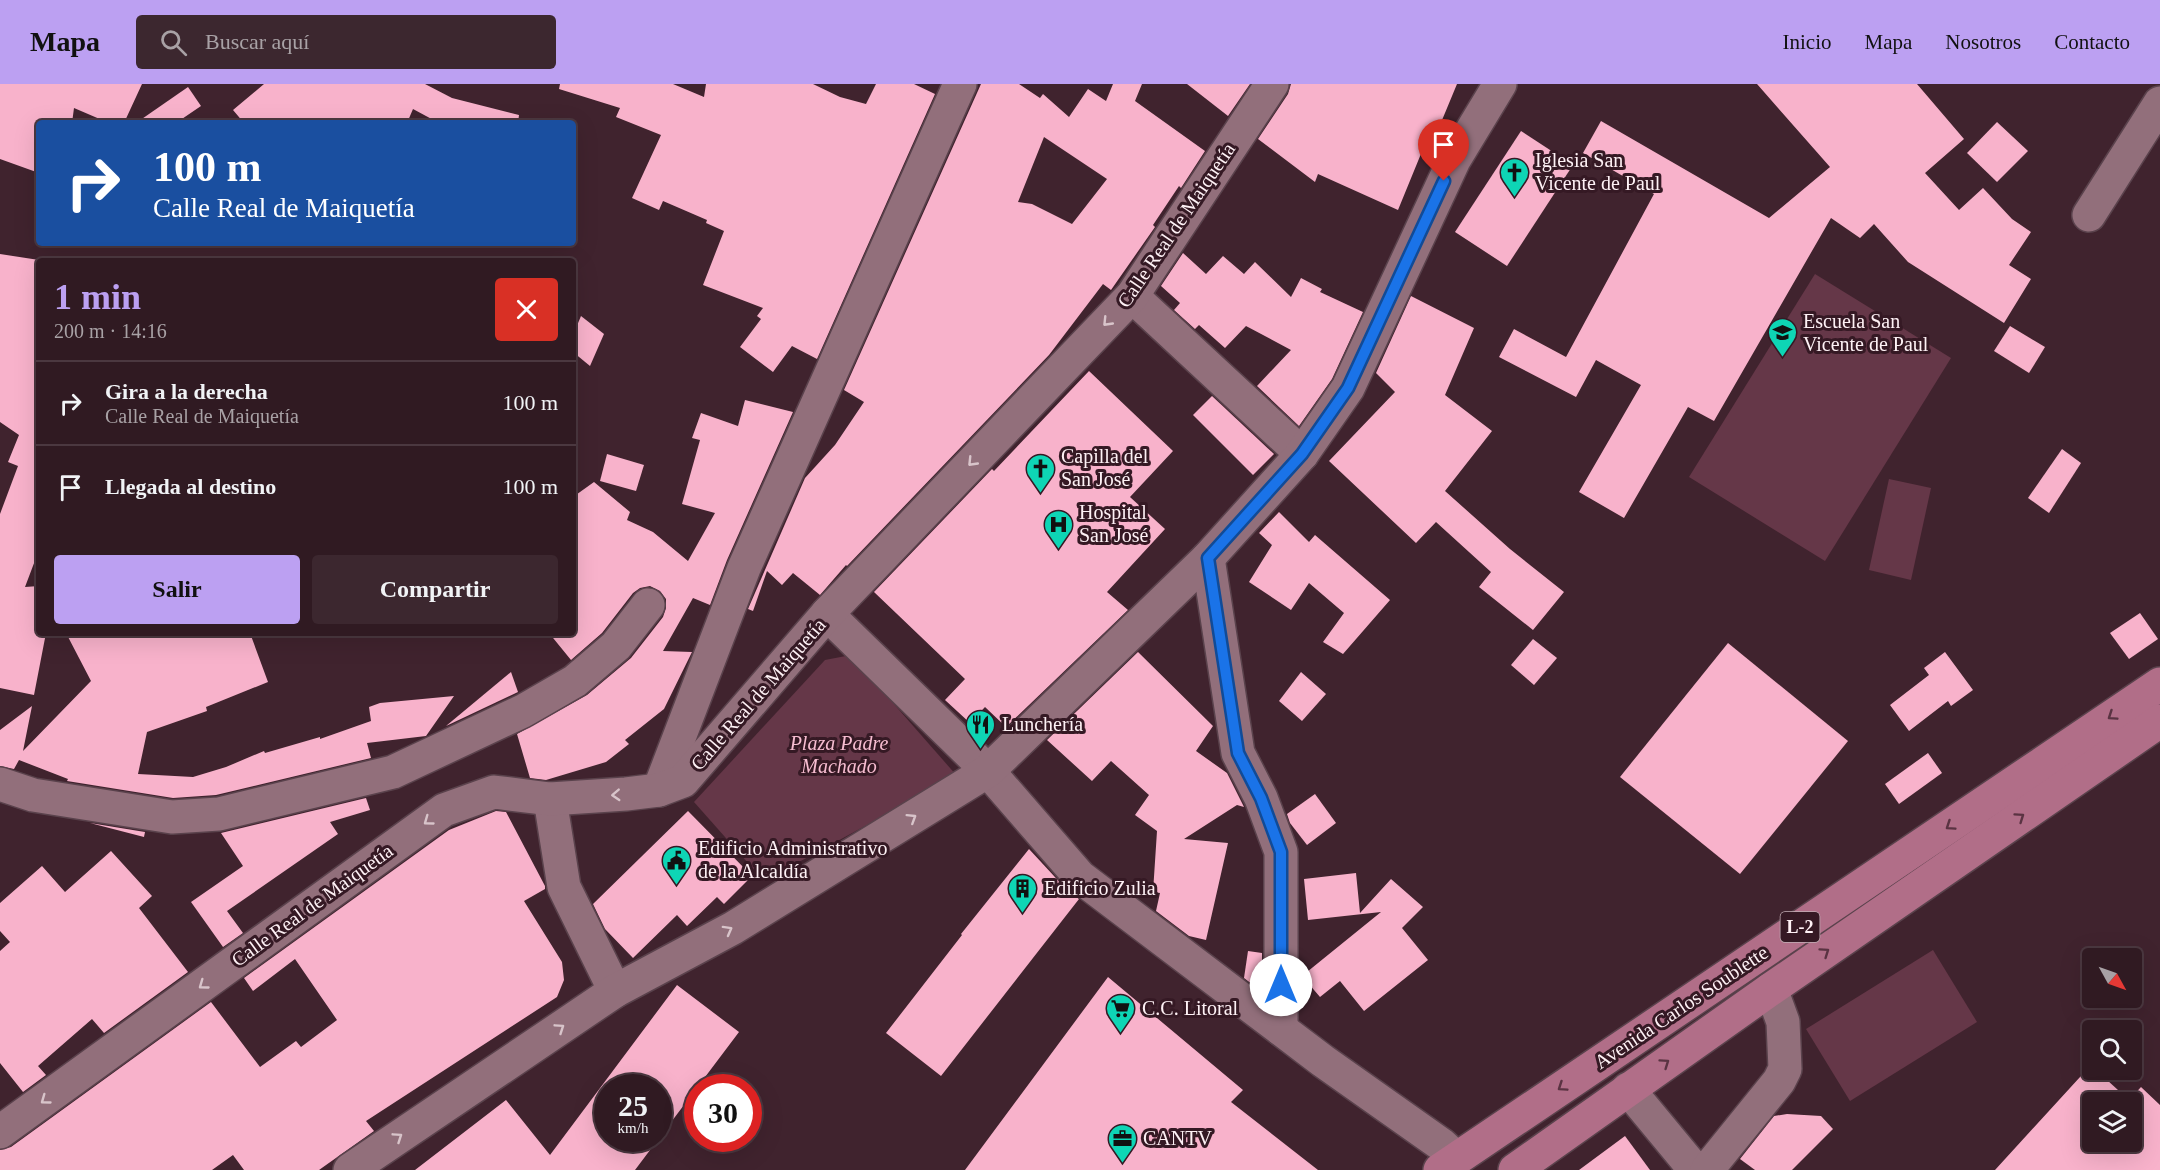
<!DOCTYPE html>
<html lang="es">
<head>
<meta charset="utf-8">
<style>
  body { margin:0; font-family:"Times New Roman",serif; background:#3c272f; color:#f1f3f6; height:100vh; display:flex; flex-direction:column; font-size:22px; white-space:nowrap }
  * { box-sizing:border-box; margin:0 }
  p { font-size:20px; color:#a8a1a5 }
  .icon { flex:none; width:33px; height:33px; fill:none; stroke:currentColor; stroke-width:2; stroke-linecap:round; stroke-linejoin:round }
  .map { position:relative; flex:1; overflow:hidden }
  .side { position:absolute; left:36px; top:174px; width:540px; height:378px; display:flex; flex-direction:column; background:#301a22; border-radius:6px; box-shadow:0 6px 24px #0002,0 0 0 2px #4b3840 }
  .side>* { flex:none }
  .guide { position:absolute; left:36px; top:36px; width:540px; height:126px; border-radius:6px; box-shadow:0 6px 24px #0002,0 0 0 2px #4b3840; background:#1a4fa0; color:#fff; overflow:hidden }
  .needle { width:39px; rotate:130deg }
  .controls { position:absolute; left:2082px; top:864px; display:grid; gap:12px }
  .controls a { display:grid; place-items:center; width:60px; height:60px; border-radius:6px; background:#301a22; box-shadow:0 6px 24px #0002,0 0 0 2px #4b3840; font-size:30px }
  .speed { position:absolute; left:594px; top:990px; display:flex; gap:12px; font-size:30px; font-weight:700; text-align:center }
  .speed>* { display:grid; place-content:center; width:78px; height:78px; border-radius:50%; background:#301a22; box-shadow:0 6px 24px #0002,0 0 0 2px #4b3840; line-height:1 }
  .speed small { font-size:15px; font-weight:400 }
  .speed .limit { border:9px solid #d22; background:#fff; color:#111 }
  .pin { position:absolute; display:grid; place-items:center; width:51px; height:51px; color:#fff; margin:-62px -26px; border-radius:50% 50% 50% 0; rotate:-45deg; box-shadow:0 0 6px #0007 }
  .pin .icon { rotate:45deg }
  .me { position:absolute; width:66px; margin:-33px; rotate:0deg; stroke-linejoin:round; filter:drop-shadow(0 0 4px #0008) }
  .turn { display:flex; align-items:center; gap:21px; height:126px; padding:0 18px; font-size:27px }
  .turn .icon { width:78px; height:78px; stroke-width:2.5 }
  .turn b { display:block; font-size:42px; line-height:51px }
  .round { display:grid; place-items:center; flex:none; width:63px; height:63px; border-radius:6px; background:#3c272f }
  .summary { display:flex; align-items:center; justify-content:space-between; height:102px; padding:0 18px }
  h1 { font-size:36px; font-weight:700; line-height:45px; color:#bca0f2 }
  .primary-button { display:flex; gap:12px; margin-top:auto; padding:12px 18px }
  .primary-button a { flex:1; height:69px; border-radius:6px; background:#bca0f2; color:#111; font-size:24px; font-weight:700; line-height:69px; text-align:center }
  .primary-button a+a { background:#3c272f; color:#f1f3f6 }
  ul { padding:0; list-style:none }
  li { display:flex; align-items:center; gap:18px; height:84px; padding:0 18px; border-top:2px solid #4b3840 }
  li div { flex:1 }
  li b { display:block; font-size:22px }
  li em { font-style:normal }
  header { display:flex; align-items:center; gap:36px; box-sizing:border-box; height:84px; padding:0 30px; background:#bca0f2; color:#111 }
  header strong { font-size:28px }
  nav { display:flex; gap:33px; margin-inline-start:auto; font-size:21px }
  .search { width:420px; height:54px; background:#3c272f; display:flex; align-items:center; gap:15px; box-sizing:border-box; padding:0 21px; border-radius:6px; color:#a8a1a5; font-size:22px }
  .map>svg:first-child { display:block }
  .green { fill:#653748 }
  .building { fill:#f8b2cb; fill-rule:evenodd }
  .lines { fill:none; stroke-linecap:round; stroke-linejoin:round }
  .minor-casing { stroke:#5a424c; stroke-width:36 }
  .major-casing { stroke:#5a424c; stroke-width:36 }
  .minor { stroke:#926f7b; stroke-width:33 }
  .major { stroke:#b16e88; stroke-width:33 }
  .oneway { stroke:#d8c4ca }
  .oneway2 { stroke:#5a3342 }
  .route-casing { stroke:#114b97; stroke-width:15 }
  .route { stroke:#1a73e8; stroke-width:10 }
  .labels { text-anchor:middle; stroke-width:6; stroke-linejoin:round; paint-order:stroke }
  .shield { fill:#351924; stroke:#c2b0b6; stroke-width:1.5 }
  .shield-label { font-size:18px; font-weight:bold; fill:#fef1f5 }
  .poi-label { font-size:20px; fill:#fef1f5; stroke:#351924; text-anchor:start }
  .street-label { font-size:20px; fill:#fef1f5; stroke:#351924 }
  .park-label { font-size:20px; font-style:italic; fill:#f7bdd1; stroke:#351924 }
</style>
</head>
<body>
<header>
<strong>Mapa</strong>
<div class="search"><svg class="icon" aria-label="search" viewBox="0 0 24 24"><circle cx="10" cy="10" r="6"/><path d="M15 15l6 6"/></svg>Buscar aquí</div>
<nav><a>Inicio</a><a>Mapa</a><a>Nosotros</a><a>Contacto</a></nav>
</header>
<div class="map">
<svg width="2160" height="1086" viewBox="0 0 2160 1086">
  <rect width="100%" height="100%" fill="#40232e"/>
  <g class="green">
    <polygon points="1815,190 1951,274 1825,477 1689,393"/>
    <polygon points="1889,395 1931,404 1911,496 1869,486"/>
    <polygon points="851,571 957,692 764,797 694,718 825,576"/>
    <polygon points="1933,866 1977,938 1850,1017 1806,945"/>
  </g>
  <g class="building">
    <polygon points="0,0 142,0 124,39 109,39 74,24 72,39 39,39 39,89 0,75"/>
    <polygon points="264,0 425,0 452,14 519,31 518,39 439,39 413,25 407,39 244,39 233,26"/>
    <polygon points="560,0 673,0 704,13 706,0 813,0 840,13 866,20 876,0 914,0 935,10 817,275 792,262 773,288 740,263 761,235 757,232 763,224 703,201 724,147 706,139 707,136 663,117 659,126 632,114 661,51 616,33 620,24 559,5"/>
    <path d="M981,0H1019L1040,14L1043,10L1069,33L1088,5L1106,17L1113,0H1142L1135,17L1205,67L1181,104L1179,102L1153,141L1155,143L1111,206L1103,200L1049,271L847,482L846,481L820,511L793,489L782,501L767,487L753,527L748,525L805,394L835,361L864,318L844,306ZM1044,53L1107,95L1072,140L1032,120L1018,118Z"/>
    <polygon points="1187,0 1250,0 1228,32"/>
    <polygon points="1291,0 1457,0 1440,41 1434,38 1398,126 1318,90 1315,98 1258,55 1288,10"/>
    <polygon points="1757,0 1917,0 1964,55 1925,89 1959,126 1983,104 2012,135 2031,148 2009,181 2031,195 2004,239 1908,178 1874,140 1860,154 1831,134 1714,337 1688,323 1624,434 1579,408 1641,301 1596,276 1576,313 1499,273 1514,245 1566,273 1654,110 1583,69 1601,37 1769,134 1830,83"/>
    <polygon points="188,3 201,22 176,39 136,39"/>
    <polygon points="1997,38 2028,67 1997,98 1967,69"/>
    <polygon points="1521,47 1573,81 1507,182 1455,148"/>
    <polygon points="1183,169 1206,190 1223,172 1244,190 1255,178 1291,213 1301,194 1322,205 1320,208 1363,228 1332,295 1299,342 1257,302 1291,266 1246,242 1225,264 1199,241 1195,245 1174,226 1180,219 1161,202"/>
    <polygon points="0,170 39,176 39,466 25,503 39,502 39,549 46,549 34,611 0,604 0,430 18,382 8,378 19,351 0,338"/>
    <polygon points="1411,212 1474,244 1445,311 1492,347 1445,407 1510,465 1564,508 1533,546 1479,503 1491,488 1436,438 1416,459 1329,377 1395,308 1376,289"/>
    <polygon points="581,232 604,250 590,282 573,268 573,251"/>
    <polygon points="2010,242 2045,263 2029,289 1994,267"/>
    <polygon points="1089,287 1173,367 1130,413 1165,445 1107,508 1128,526 1006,643 985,623 970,639 945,616 965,595 874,508 992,385 994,387"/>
    <polygon points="1212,312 1274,370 1253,391 1193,331"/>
    <polygon points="745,316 793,328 727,476 710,521 693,514 663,567 692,568 664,625 625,656 629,660 606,678 546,696 530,694 517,650 587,611 631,574 663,533 666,524 666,515 660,507 650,502 640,504 633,509 602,549 571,576 549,549 573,549 573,413 594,398 630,428 627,436 653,448 688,477 715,429 682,420 700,356 692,354 701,329 738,342"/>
    <polygon points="2062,365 2081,379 2049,429 2028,414"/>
    <polygon points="607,370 644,381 636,407 600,397"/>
    <polygon points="1279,428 1309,458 1315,451 1390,516 1343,570 1323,558 1344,529 1309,499 1291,526 1249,498 1272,461 1259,449"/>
    <polygon points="2140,529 2158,555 2129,575 2110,549"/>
    <polygon points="66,549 250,549 268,598 206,623 207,627 147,648 138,690 193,693 226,683 264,667 265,669 320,653 320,655 371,637 369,623 380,619 454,612 426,652 367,659 371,674 216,711 173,714 67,697 68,695 19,676 14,685 0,682 0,646 32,622 23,667 91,597"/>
    <polygon points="1533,555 1557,574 1534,601 1511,581"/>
    <polygon points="1728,559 1848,657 1740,790 1620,693"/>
    <polygon points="1138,568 1213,642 1196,667 1227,689 1244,723 1237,721 1184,755 1228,759 1206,856 1189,852 1156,827 1160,809 1153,808 1157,747 1135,731 1149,711 1111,677 1092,697 1047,656"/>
    <polygon points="1945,568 1973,606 1951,622 1948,617 1909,647 1890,621 1929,591 1924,584"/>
    <polygon points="511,588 518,608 446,642"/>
    <polygon points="1301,588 1326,610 1302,637 1279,617"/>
    <polygon points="1928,669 1942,689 1899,720 1885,700"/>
    <polygon points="1315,710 1336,739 1307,761 1290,739 1287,730"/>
    <polygon points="366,714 370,726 330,738 338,750 227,827 243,849 223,863 191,818 243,782 221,749"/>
    <polygon points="496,727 506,728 545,802 545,805 524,817 562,878 564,896 557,913 366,1037 374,1047 319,1086 244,1086 233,1071 212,1086 0,1086 0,1066 11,1063 211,918 260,983 296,957 301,963 337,936 295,875 253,907 244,894 449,746"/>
    <polygon points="688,727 752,792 724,820 717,813 687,842 677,831 633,874 605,845 593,820"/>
    <polygon points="90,739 145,748 144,753"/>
    <polygon points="1029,765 1066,805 1079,815 941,992 886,949 962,851 961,850"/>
    <polygon points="111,767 152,812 139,824 188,888 104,949 92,935 38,982 46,991 23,1008 0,979 0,867 10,858 0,847 0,819 42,782 65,808"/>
    <polygon points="1356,789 1360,829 1391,795 1423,823 1402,844 1428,876 1364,927 1340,897 1320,913 1302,892 1381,828 1308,836 1304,795"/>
    <polygon points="1248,867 1262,869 1262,904 1257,904 1244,894"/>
    <polygon points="1108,893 1243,1006 1231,1018 1318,1086 965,1086"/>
    <path d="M677,901L739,948L635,1086H415L506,1016L550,1071ZM608,1004H658V1054H608Z"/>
    <path d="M2091,981L2092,986H2096L2129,1016L2141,1003L2160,1021V1086H1995ZM2092,1018H2132V1058H2092Z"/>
    <polygon points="1787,1030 1821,1032 1833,1045 1792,1086 1755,1086 1740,1075 1774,1032"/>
    <polygon points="1625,1052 1650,1086 1579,1086"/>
  </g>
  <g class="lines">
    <defs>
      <g id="minor">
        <polyline points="2089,131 2160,19"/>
        <polyline points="1132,212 1302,370"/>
        <polyline points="1208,474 1238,669 1261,714 1281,768 1281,945"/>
        <polyline points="827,530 988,687 1080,793 1323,977 1442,1061 1456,1074"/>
        <polyline points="0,700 33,711 172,733 219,730 393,688 523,627 575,597 616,562 648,521"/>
        <polyline points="659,706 744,484 960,0"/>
        <polyline points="550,715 564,803 615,907"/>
        <polyline points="1628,1005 1695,1086"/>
        <polyline points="0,1048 444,726 494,708 550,715 626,710 659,706 683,697 827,530 1132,212 1272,0"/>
        <polyline points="350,1086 615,907 733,844 988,687 1208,474 1302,370 1348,304 1454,76 1500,0"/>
        <polyline points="1707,1086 1779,997 1785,985 1783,938 1771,905"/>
      </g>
      <g id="major">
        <polyline points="1440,1086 2160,600"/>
        <polyline points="1515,1086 1771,905 2160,637"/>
      </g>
    </defs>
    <use href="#minor" class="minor-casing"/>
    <use href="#major" class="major-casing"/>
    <use href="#minor" class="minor"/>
    <use href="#major" class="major"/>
  </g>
  <defs><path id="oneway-chevron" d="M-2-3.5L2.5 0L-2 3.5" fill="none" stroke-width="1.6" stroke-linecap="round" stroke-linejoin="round" transform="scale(1.5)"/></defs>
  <g class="oneway">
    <use href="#oneway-chevron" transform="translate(1107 238) rotate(134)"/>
    <use href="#oneway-chevron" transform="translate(972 378) rotate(134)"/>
    <use href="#oneway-chevron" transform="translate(616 711) rotate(177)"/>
    <use href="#oneway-chevron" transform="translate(912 734) rotate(-32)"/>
    <use href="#oneway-chevron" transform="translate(428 737) rotate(144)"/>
    <use href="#oneway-chevron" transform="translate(728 846) rotate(-29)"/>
    <use href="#oneway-chevron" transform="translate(203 901) rotate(144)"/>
    <use href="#oneway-chevron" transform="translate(560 944) rotate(-34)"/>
    <use href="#oneway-chevron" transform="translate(45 1016) rotate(144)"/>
    <use href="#oneway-chevron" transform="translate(398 1053) rotate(-34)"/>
  </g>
  <g class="oneway2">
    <use href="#oneway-chevron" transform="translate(2112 632) rotate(146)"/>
    <use href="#oneway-chevron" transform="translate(2020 733) rotate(-35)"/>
    <use href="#oneway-chevron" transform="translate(1950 742) rotate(146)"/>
    <use href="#oneway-chevron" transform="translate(1825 868) rotate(-35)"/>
    <use href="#oneway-chevron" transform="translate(1665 979) rotate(-35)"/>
    <use href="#oneway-chevron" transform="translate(1562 1003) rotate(146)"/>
  </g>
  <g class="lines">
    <defs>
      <polyline id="route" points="1281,901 1281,768 1261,714 1238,669 1208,474 1302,370 1348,304 1444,97"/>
    </defs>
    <use href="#route" class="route-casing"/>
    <use href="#route" class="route"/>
  </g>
  <defs>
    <symbol id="church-pin" viewBox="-11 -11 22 30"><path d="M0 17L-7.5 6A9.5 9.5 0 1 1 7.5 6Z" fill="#0ed5b5" stroke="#351924"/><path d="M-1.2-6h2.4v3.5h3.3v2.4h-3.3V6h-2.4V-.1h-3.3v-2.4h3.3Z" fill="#111"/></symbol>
    <symbol id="school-pin" viewBox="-11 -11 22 30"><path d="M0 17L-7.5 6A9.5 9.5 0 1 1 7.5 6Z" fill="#0ed5b5" stroke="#351924"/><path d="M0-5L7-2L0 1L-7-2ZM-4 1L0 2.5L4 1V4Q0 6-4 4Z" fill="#111"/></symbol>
    <symbol id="hospital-pin" viewBox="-11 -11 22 30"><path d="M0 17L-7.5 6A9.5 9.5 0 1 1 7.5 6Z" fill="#0ed5b5" stroke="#351924"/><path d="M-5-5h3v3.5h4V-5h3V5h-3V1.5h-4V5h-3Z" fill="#111"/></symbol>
    <symbol id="restaurant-pin" viewBox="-11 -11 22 30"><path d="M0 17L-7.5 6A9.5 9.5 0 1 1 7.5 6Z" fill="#0ed5b5" stroke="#351924"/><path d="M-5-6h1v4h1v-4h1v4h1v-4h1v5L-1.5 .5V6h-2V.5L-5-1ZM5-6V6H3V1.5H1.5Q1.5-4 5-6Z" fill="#111"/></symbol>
    <symbol id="civic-pin" viewBox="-11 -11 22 30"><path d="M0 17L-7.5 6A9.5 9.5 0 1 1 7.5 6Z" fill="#0ed5b5" stroke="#351924"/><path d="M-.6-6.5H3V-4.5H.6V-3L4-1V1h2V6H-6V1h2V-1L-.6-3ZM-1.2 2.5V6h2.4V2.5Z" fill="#111"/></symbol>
    <symbol id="building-pin" viewBox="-11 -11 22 30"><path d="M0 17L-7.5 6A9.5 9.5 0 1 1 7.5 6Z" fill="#0ed5b5" stroke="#351924"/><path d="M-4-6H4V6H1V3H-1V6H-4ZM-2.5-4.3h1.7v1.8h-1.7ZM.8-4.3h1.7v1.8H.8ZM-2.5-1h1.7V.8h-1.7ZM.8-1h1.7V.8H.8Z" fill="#111"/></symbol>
    <symbol id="supermarket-pin" viewBox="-11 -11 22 30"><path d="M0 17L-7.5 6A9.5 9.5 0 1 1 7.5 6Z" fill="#0ed5b5" stroke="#351924"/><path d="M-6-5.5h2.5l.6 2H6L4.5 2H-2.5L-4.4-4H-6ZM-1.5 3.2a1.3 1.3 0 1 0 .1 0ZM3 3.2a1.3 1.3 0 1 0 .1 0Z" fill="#111"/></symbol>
    <symbol id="office-pin" viewBox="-11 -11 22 30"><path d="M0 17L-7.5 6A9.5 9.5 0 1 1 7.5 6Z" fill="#0ed5b5" stroke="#351924"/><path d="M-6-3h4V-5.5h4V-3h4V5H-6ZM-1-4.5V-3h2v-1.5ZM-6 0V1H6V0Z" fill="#111"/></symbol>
  </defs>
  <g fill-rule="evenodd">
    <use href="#church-pin" x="1498" y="72" width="33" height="45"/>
    <use href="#school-pin" x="1766" y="232" width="33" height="45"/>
    <use href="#church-pin" x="1024" y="368" width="33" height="45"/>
    <use href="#hospital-pin" x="1042" y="424" width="33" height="45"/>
    <use href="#restaurant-pin" x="964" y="624" width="33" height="45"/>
    <use href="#civic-pin" x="660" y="760" width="33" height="45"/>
    <use href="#building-pin" x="1006" y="788" width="33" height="45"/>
    <use href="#supermarket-pin" x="1104" y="908" width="33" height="45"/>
    <use href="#office-pin" x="1106" y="1038" width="33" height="45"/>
  </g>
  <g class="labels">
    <rect class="shield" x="1780.5" y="828" width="39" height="30" rx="4.5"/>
    <g class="shield-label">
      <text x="1800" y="849">L-2</text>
    </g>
    <g class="poi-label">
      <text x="1535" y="83">Iglesia San<tspan x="1535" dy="23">Vicente de Paul</tspan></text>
      <text x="1803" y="244">Escuela San<tspan x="1803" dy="23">Vicente de Paul</tspan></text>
      <text x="1061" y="379">Capilla del<tspan x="1061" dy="23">San José</tspan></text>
      <text x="1079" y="435">Hospital<tspan x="1079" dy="23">San José</tspan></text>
      <text x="1002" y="647">Lunchería</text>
      <text x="698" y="771">Edificio Administrativo<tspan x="698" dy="23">de la Alcaldía</tspan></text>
      <text x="1044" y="811">Edificio Zulia</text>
      <text x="1142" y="931">C.C. Litoral</text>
      <text x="1143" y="1061">CANTV</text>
    </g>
    <g class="street-label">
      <text transform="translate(1176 141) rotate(-56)" y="7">Calle Real de Maiquetía</text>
      <text transform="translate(758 610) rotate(-49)" y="7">Calle Real de Maiquetía</text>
      <text transform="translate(312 821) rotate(-36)" y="7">Calle Real de Maiquetía</text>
      <text transform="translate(1681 923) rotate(-34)" y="7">Avenida Carlos Soublette</text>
    </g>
    <g class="park-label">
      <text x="839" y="666">Plaza Padre<tspan x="839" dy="23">Machado</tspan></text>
    </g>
  </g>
</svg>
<div class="controls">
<a><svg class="needle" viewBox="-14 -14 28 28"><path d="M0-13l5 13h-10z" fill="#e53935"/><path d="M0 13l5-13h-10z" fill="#a8a1a5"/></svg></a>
<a><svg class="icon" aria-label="search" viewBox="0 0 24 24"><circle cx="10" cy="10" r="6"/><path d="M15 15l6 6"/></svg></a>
<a><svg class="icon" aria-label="layers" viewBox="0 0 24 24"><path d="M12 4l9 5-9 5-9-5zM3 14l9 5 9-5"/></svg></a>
</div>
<div class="speed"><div>25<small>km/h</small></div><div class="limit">30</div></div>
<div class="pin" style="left:1444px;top:97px;background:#d93025"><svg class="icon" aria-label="arrive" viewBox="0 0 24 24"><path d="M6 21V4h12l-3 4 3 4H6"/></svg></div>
<svg class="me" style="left:1281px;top:901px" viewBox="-20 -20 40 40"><circle r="19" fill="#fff"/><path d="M0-13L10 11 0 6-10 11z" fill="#1a73e8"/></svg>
<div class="guide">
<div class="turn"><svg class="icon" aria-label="right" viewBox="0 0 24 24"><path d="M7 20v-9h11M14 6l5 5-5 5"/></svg><div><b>100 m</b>Calle Real de Maiquetía</div></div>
</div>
<section class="side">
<div class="summary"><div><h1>1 min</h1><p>200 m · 14:16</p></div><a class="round" style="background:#d93025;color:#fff"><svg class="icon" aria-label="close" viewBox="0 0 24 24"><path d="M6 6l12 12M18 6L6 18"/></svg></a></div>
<ul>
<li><svg class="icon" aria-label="right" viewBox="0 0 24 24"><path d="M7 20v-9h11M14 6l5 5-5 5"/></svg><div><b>Gira a la derecha</b><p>Calle Real de Maiquetía</p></div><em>100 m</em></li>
<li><svg class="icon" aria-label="arrive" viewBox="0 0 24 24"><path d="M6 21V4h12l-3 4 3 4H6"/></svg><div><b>Llegada al destino</b></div><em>100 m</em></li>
</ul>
<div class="primary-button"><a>Salir</a><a>Compartir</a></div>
</section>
</div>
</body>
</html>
